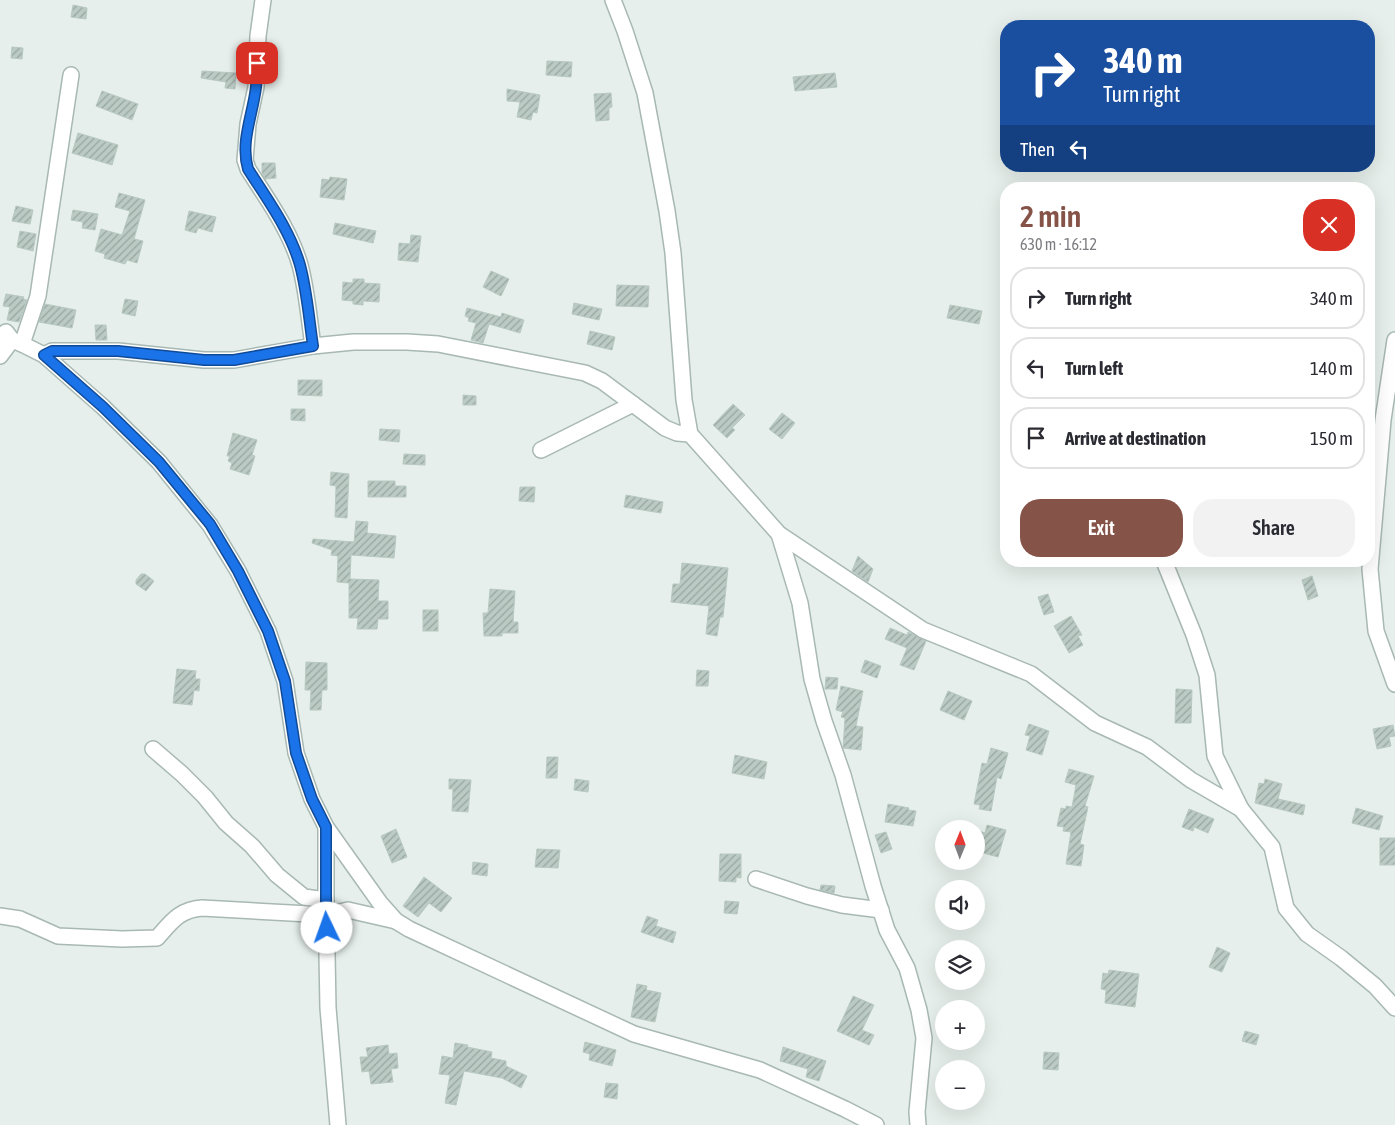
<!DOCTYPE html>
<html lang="en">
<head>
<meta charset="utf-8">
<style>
  body { margin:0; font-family:"Asap Condensed",sans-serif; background:#f2f2f3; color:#2b2b33; height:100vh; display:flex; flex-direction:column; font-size:19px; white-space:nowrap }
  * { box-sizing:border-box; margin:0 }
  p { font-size:16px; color:#7c7c81 }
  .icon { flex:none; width:28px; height:28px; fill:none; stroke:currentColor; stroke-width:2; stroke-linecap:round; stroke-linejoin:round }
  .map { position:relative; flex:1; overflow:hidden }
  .details { position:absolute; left:1000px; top:182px; width:375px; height:385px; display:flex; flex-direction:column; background:#fff; border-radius:20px; box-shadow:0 5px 20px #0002 }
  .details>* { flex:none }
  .banner { position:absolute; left:1000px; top:20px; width:375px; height:152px; border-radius:20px; box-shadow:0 5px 20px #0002; background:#1a4fa0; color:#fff; overflow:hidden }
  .needle { width:32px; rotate:1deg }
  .controls { position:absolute; left:935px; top:820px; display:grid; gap:10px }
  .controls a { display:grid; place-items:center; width:50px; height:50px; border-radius:50%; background:#fff; box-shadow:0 5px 20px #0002; font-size:25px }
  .pin { position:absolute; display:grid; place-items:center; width:42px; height:42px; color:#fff; margin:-21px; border-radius:10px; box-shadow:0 2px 8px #0006 }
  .me { position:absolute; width:55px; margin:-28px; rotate:357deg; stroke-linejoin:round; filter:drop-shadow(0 0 4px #0008) }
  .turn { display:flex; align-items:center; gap:18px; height:105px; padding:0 20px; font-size:22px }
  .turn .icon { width:65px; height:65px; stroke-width:2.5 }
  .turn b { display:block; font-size:35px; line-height:42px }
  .then { display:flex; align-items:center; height:48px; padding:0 20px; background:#0003; gap:10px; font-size:19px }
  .round { display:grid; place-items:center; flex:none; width:52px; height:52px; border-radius:20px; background:#f2f2f3 }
  .overview { display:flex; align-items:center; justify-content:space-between; height:85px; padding:0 20px }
  h1 { font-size:30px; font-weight:600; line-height:38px; color:#855347 }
  .button { display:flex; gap:10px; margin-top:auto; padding:10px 20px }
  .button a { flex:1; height:58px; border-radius:20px; background:#855347; color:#fff; font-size:20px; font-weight:600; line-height:58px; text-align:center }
  .button a+a { background:#f2f2f3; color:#2b2b33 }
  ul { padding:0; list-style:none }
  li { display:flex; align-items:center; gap:15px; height:62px; margin:0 10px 8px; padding:0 10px; border:2px solid #e1e1e2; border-radius:20px }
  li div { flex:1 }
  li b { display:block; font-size:19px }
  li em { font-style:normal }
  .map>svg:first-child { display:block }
  .building { fill:url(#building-hatch); stroke:#b8c9c2 }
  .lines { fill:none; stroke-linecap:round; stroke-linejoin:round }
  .minor-casing { stroke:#a8b8b2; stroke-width:18 }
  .minor { stroke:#fff; stroke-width:15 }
  .route-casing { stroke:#114b97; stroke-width:12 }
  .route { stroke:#1a73e8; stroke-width:9 }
</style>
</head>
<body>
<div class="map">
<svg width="1395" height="1125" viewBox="0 0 1395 1125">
  <defs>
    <pattern id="building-hatch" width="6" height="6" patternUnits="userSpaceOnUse" patternTransform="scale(1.25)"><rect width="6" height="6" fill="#bbcac4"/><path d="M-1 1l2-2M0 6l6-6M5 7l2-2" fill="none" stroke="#98a6a0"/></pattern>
  </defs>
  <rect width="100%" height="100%" fill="#e6efeb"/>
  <g class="building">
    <polygon points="73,5 87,8 86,19 71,17"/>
    <polygon points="12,47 23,48 22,59 11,58"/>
    <polygon points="547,61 572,62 571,77 546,75"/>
    <polygon points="202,71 236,73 235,89 225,88 226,82 201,78"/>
    <polygon points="835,73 837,87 795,91 793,77"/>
    <polygon points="507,89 540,95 537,113 533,112 531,120 517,117 520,102 507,101"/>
    <polygon points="102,91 138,104 132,120 96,106"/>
    <polygon points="611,93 612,107 609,108 609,120 596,121 594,94"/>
    <polygon points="78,133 118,145 112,165 72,153"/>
    <polygon points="262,163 275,163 276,178 265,179 262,173"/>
    <polygon points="330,177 347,179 344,200 320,197 322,179 329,180"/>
    <polygon points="119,193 145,200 134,239 143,241 137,263 127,260 125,264 104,258 105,254 95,251 101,229 122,235 130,211 115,207"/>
    <polygon points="16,206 33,210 30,224 12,221"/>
    <polygon points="73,210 98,214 95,230 82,228 83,222 71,220"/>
    <polygon points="189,211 216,217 212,232 198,228 196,233 185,230"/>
    <polygon points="335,223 376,231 373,243 333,234"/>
    <polygon points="20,231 36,234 33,251 17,247"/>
    <polygon points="411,235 421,236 418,262 398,260 399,243 410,244"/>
    <polygon points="491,271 509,279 501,296 483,287"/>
    <polygon points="353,279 364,279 364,283 380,284 379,302 363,301 363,305 353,304 353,301 342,300 343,282 353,283"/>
    <polygon points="617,285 649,286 648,307 616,306"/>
    <polygon points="6,294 24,297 23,299 27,300 19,322 7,320 10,307 3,306"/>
    <polygon points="125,299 138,301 135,316 122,313"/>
    <polygon points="574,303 602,309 599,320 572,314"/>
    <polygon points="45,304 76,310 72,328 39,322"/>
    <polygon points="950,305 982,311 979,324 947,318"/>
    <polygon points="467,308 501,317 502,313 524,320 520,333 489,324 483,343 471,340 476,323 468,321 469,318 465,316"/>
    <polygon points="95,325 106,325 107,340 96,340"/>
    <polygon points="590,331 615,337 612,350 587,344"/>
    <polygon points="298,380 322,380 322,396 298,395"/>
    <polygon points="463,395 476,396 476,405 463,405"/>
    <polygon points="733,404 745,415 732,428 735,430 727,438 713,425"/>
    <polygon points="291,409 305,409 305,421 291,420"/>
    <polygon points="782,413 795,423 782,439 769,429"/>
    <polygon points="380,429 400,430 399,442 379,440"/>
    <polygon points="233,433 257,440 252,455 255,456 249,475 230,469 232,463 228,461 230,456 227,456"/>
    <polygon points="404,454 425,455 425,465 403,464"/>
    <polygon points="331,472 349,474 347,518 335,517 336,486 330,485"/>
    <polygon points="368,481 395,481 395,486 406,486 406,497 368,497"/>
    <polygon points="520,487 535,487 534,502 519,501"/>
    <polygon points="626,495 663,502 661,513 624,507"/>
    <polygon points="356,521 368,522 367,533 396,536 394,558 351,555 350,579 379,580 378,601 388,601 388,619 378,619 377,629 357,629 358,618 349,618 349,583 337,582 338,556 331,555 332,550 312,543 313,539 354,542"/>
    <polygon points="858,556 873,569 868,582 852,571"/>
    <polygon points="682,563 728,568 723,617 720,617 717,636 706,634 709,606 671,602 673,584 680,584"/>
    <polygon points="141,574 145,574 154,581 146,591 136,584 136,580"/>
    <polygon points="1312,576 1318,596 1308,600 1302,580"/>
    <polygon points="490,589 515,591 513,622 518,622 518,633 502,633 502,636 484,636 483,613 488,613"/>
    <polygon points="1048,594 1054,612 1044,615 1038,597"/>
    <rect x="423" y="610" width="15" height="21"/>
    <polygon points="1071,616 1082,635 1078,636 1083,645 1069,653 1054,626"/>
    <polygon points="890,628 907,635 908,632 926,641 914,670 900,665 907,648 885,639"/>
    <polygon points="865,660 881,666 877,678 861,672"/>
    <polygon points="306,662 327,663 327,690 322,690 321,710 310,710 311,690 305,690"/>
    <polygon points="177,669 196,671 195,679 200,679 199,691 194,690 192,705 173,703"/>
    <polygon points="697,670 709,671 708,686 696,686"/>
    <polygon points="826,677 838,678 837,689 825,689"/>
    <polygon points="841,686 863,691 856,726 863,727 861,750 843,748 845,718 841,717 843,712 836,710"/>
    <polygon points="1176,689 1192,690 1191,723 1175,723"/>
    <polygon points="948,691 972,701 964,720 940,710"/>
    <polygon points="1029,724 1049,731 1042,755 1026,750 1030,736 1025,735"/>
    <polygon points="1393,725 1395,736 1389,737 1391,746 1377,749 1373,729"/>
    <polygon points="991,748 1008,753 1001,779 997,777 991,811 979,809 980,805 974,804 982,763 987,764"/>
    <polygon points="735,755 767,762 764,779 732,773"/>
    <polygon points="547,757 558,757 557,778 546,778"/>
    <polygon points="1069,769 1094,776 1085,806 1088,807 1080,844 1084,845 1081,866 1066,864 1071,832 1063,831 1064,827 1057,826 1061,808 1066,809 1066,806 1072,807 1076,785 1065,782"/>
    <polygon points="449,779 471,780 468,812 452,811 453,789 449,789"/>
    <polygon points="575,779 589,781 588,792 574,790"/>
    <polygon points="1265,779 1282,784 1278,799 1305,805 1303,815 1255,803 1259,783 1264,784"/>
    <polygon points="888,804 909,808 908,810 916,811 913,826 885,822"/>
    <polygon points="1356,808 1383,816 1379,830 1352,823"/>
    <polygon points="1189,809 1214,819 1208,833 1194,827 1193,831 1182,827"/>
    <polygon points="987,825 1006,830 998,857 976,851 976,830 985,833"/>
    <polygon points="396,829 407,857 392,863 381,836"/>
    <polygon points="886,832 892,849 881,853 875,835"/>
    <rect x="1380" y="838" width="15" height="27"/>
    <polygon points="537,849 560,850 558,868 535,867"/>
    <polygon points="720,854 741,854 741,878 736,877 736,882 719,881"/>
    <polygon points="473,862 488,864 487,876 472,874"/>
    <polygon points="424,877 452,898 441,912 429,903 418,917 403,906"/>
    <polygon points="821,885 835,886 834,893 820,890"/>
    <polygon points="725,901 739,902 737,914 724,913"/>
    <polygon points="647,916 658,920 656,926 676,932 673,943 641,932"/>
    <polygon points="1217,947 1230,953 1222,972 1209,967"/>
    <polygon points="1109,970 1139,974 1135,1007 1105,1003 1106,990 1101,989 1103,973 1108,974"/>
    <polygon points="637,984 647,986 646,990 661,993 655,1022 631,1017"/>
    <polygon points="853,996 874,1005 862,1030 874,1035 869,1045 837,1031"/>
    <polygon points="1245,1031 1259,1035 1256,1045 1242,1041"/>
    <polygon points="585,1042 616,1050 612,1066 589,1060 590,1054 583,1052"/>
    <polygon points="455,1043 468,1045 467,1047 492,1052 491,1058 506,1061 506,1066 527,1076 521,1088 502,1078 464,1071 456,1105 445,1103 450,1075 439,1074 442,1056 453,1058"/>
    <polygon points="388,1045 389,1054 397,1053 398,1068 391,1069 393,1082 371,1084 369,1071 362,1072 360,1057 368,1057 366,1048"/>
    <polygon points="783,1047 826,1061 819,1081 806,1077 808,1069 780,1061"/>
    <polygon points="1044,1052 1059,1053 1058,1070 1043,1069"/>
    <polygon points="606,1083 618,1084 617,1099 604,1097"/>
  </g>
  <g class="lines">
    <defs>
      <g id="minor">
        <path d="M263,0L258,36L256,87L248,124L245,160L248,169C267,199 290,230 300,265C307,291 309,319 313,346"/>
        <polyline points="613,0 625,31 645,93 667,211 673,253 684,400 690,434 779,534 923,630 1031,674 1095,723 1147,747 1191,780 1241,809 1272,847 1286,908 1307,934 1341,958 1375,986 1395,1008"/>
        <polyline points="0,335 22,344 44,355 103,407 159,462 210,525 238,571 268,631 285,681 296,753 312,799 326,827 380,903 396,921 409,929 634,1034 760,1070 845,1109 876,1125"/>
        <polyline points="1395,340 1383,420 1370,569 1376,631 1395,684"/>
        <polyline points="22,344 38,296 71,75"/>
        <polyline points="44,355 52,351 118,351 204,360 234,360 313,346 353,342 407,342 438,344 585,373 602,381 665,428 677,433 690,434"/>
        <polyline points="0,356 12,340 6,332"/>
        <polyline points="541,450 633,404"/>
        <polyline points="779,534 800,603 812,679 824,721 843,775 873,886 887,930 907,968 919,1010 924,1038 917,1112 918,1125"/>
        <polyline points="1164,561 1194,635 1207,675 1215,756 1241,809"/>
        <polyline points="153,749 182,774 205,797 226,823 252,846 277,875 304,897 326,900"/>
        <polyline points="326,827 326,900 328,1008 338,1125"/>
        <polyline points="756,879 807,896 842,905 881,910"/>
        <path d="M0,916L20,919L58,936L122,939L157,938C172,921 179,910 202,908L327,915L348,910L396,921"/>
      </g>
    </defs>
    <use href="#minor" class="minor-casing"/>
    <use href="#minor" class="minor"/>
  </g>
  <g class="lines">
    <defs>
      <path id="route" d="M257,63C256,71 257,79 256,87C253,114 240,142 248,169C267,199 290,230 300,265C307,291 309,319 313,346L234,360H204L118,351H52L44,355L103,407L159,462L210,524L238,571L268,631L285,681L296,753L312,799L326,827V900L327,928"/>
    </defs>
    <use href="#route" class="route-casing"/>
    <use href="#route" class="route"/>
  </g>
</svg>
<div class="controls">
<a><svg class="needle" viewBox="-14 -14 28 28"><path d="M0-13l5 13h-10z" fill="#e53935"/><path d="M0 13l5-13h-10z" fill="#7c7c81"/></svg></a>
<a><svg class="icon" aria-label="sound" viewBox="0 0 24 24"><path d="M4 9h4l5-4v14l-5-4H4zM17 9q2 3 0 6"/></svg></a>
<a><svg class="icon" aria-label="layers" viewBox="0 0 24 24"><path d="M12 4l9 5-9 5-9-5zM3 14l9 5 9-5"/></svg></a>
<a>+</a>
<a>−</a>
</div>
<div class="pin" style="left:257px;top:63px;background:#d93025"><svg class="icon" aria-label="arrive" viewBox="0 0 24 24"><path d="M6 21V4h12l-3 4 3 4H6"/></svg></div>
<svg class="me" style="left:327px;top:928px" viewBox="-20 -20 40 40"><circle r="19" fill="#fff"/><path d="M0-13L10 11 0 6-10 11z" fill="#1a73e8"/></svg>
<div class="banner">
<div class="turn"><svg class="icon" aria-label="right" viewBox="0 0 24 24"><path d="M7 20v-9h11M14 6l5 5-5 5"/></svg><div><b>340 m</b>Turn right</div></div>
<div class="then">Then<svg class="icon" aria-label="left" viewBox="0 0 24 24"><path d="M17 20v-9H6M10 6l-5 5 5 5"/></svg></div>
</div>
<section class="details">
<div class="overview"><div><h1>2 min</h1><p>630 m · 16:12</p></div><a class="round" style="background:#d93025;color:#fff"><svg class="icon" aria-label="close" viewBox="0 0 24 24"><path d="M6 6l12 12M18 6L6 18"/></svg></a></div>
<ul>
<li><svg class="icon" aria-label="right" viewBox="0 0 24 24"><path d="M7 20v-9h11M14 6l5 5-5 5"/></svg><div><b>Turn right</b></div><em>340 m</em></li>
<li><svg class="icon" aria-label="left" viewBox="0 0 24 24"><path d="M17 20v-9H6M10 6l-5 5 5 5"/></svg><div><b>Turn left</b></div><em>140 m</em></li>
<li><svg class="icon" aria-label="arrive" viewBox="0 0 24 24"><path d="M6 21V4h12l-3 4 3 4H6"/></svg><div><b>Arrive at destination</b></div><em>150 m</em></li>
</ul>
<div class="button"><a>Exit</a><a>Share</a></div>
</section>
</div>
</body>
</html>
